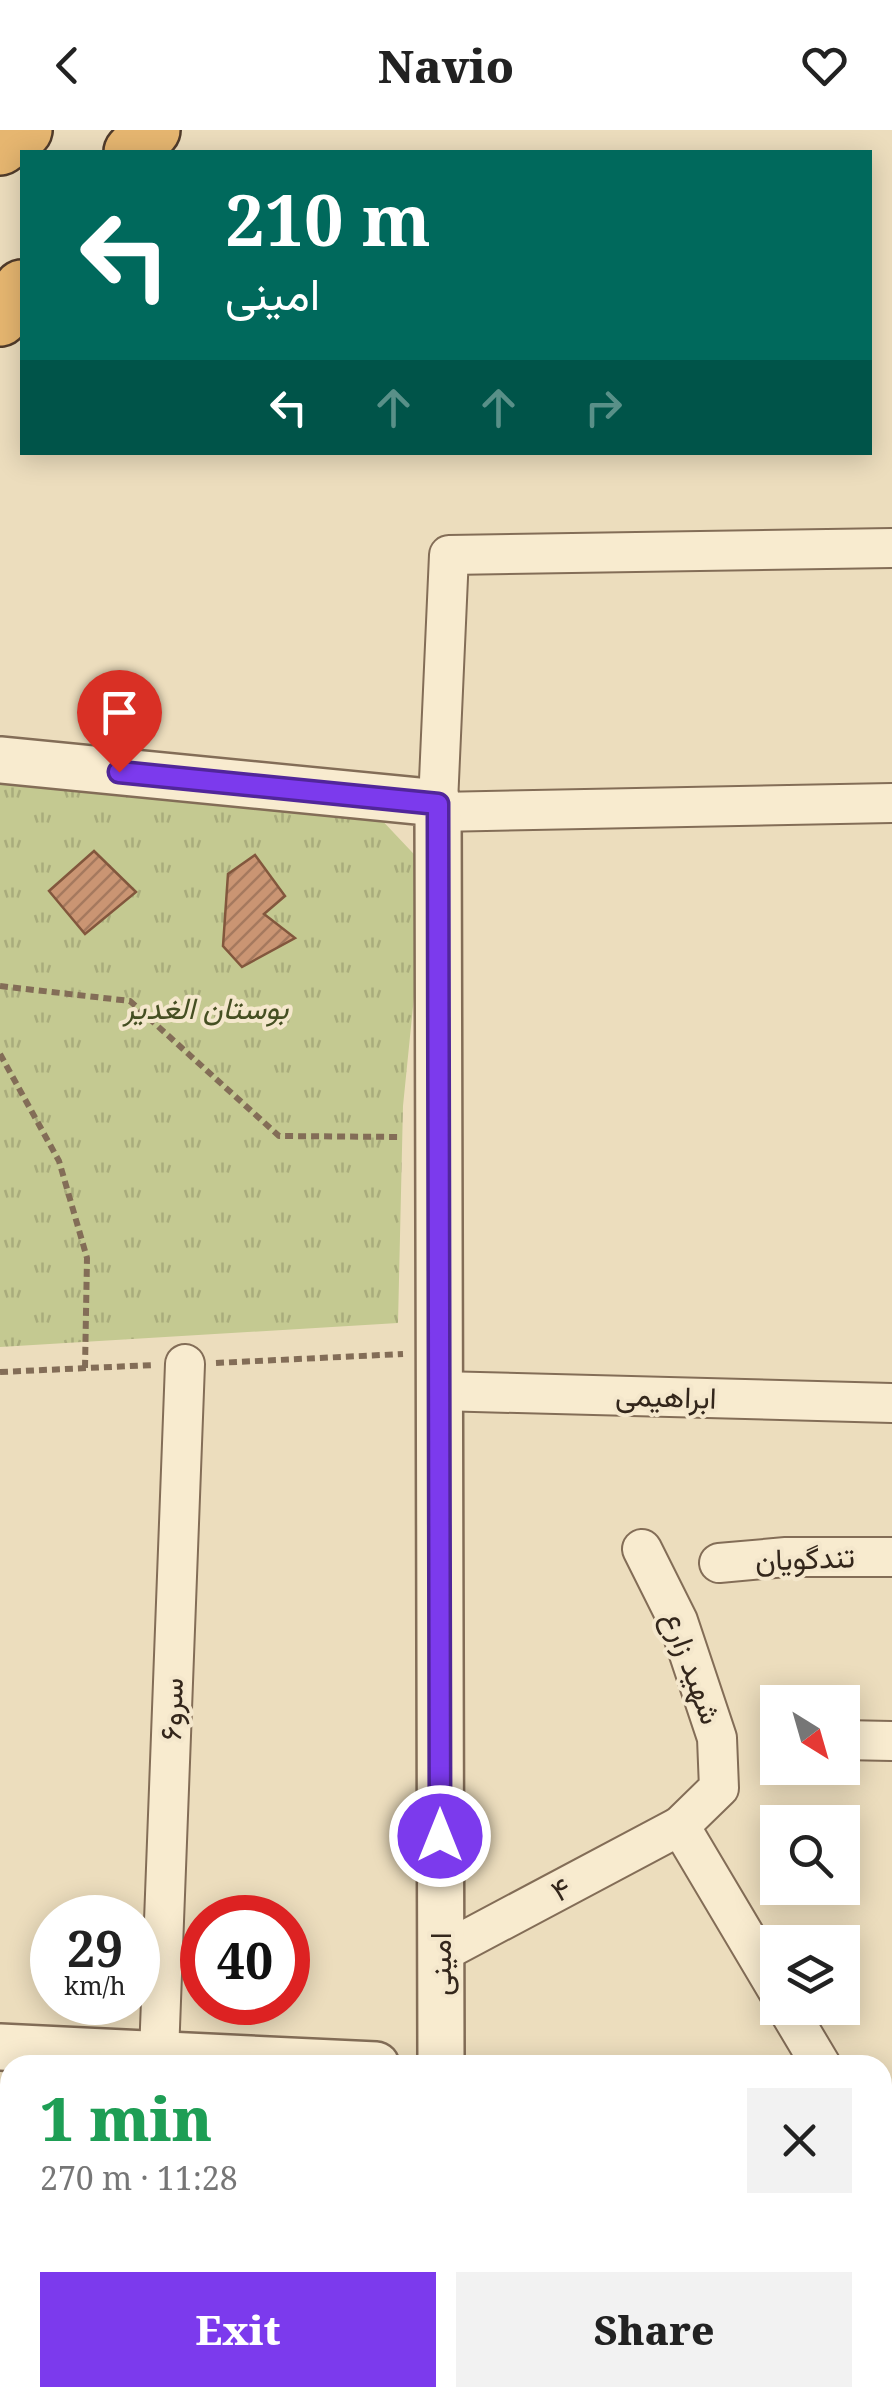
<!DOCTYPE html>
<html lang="en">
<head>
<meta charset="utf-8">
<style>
  body { margin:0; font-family:"Noto Serif",Vazirmatn,serif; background:#f2f2f2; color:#222; height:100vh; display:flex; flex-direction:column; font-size:38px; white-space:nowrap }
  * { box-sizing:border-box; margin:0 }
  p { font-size:32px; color:#767676 }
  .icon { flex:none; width:55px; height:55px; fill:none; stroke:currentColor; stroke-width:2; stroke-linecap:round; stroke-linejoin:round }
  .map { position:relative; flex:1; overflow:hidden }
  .sheet { position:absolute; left:0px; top:1925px; width:892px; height:352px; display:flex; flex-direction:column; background:#fff; border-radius:30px 30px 0 0; box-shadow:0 5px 25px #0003 }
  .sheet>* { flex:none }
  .hud { position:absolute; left:20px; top:20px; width:852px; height:305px; border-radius:0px; box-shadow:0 5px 25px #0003; background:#00695c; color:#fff; overflow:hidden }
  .needle { width:65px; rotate:143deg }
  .controls { position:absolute; left:760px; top:1555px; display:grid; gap:20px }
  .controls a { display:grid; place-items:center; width:100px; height:100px; border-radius:0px; background:#fff; box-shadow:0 5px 25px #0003; font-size:50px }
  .speed { position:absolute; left:30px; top:1765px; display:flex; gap:20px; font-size:50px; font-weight:700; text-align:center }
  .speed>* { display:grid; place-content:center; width:130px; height:130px; border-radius:50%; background:#fff; box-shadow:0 5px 25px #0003; line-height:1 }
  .speed small { font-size:25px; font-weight:400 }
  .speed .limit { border:15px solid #d22; background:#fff; color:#111 }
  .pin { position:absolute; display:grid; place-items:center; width:85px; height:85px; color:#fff; margin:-102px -42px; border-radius:50% 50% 50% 0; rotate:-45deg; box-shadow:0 0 10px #0007 }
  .pin .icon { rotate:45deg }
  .me { position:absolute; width:110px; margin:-55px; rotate:0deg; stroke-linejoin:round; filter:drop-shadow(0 0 8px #0008) }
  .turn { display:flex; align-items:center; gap:35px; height:210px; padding:0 40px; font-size:45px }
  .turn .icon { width:130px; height:130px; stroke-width:2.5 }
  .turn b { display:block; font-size:70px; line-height:85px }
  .lanes { display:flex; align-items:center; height:95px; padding:0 40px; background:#0003; justify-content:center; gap:50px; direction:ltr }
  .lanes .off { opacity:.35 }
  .round { display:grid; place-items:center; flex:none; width:105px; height:105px; border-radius:0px; background:#f2f2f2 }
  .head { display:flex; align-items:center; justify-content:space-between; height:170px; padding:0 40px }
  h1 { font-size:60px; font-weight:800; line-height:75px; color:#1e9e55 }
  .primary-button { display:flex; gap:20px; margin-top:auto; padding:20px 40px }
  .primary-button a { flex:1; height:115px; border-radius:0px; background:#7c3aed; color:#fff; font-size:40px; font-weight:800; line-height:115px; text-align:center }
  .primary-button a+a { background:#f2f2f2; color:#222 }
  header { display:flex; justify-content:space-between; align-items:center; height:130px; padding:0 40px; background:#fff; font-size:45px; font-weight:800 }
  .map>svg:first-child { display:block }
  .park { fill:url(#park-tufts) }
  .building { fill:url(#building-hatch); stroke:#82573d; stroke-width:2.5 }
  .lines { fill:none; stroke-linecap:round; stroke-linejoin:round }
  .minor-casing { stroke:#836d57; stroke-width:42 }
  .tertiary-casing { stroke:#836d57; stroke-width:50 }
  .trunk-casing { stroke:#513c2b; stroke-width:60 }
  .path { stroke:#836d57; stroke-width:6; stroke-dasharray:8 5; stroke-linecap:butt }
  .minor { stroke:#f8ebcf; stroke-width:38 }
  .tertiary { stroke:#f8ebcf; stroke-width:45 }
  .trunk { stroke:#e6b670; stroke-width:55 }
  .route-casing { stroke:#51269a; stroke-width:25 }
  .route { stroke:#7c3aed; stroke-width:18 }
  .labels { text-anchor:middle; stroke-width:8; stroke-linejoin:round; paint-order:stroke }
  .park-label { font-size:30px; font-style:italic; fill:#454f22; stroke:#f4e7cc }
  .street-label { font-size:30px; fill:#33261b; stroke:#f4e7cc }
</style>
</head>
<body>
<header><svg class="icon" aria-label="back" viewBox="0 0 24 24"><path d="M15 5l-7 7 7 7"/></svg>Navio<svg class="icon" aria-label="heart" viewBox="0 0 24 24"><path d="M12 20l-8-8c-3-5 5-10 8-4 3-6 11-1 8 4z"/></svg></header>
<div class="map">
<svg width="892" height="2277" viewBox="0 0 892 2277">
  <defs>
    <pattern id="park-tufts" width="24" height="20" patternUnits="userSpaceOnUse" patternTransform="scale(2.5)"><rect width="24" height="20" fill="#c4c991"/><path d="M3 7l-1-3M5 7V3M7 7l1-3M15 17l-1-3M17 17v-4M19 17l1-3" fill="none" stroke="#a9ac7c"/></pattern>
    <pattern id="building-hatch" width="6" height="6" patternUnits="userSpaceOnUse" patternTransform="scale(2.5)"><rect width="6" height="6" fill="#ca9573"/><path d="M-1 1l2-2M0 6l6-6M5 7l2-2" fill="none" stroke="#a5795e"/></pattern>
  </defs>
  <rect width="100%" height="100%" fill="#ecddbd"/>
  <polygon class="park" points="0,653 377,685 427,738 403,976 398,1193 0,1217"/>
  <g class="building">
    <polygon points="94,721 136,762 85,804 49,761"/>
    <polygon points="255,725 285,766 264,784 295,808 242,837 223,816 228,744"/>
  </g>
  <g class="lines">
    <defs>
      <g id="minor">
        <polyline points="438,673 449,425 892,418"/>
        <polyline points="438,682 892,673"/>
        <polyline points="439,1261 892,1273"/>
        <polyline points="642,1419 678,1491 717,1608 719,1658 680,1696 778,1861"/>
        <polyline points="719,1433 786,1427 892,1427"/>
        <polyline points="842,1610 892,1611"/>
        <polyline points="441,1823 680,1696"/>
        <polyline points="787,1878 821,1935"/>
        <polyline points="159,1924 185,1234"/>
        <polyline points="882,2183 892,2184"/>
        <polyline points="0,2242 10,2243"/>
        <polyline points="238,2268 325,2277"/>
        <polyline points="561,2277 562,2268"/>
      </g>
      <g id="tertiary">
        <polyline points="0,630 438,673 441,1935"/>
        <polyline points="0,1917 376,1935"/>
        <polyline points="882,2017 892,2018"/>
      </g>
      <g id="trunk">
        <polyline points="0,17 24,0"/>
        <polyline points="132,22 152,0"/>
        <polyline points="0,188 22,158"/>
      </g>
    </defs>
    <use href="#minor" class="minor-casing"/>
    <use href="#tertiary" class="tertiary-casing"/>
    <use href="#trunk" class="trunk-casing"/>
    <g class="path">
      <polyline points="0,856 130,871 279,1006 402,1007"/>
      <polyline points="0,924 59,1031 87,1128 85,1238"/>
      <polyline points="216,1233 403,1224"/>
      <polyline points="0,1242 154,1235"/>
    </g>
    <use href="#minor" class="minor"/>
    <use href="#tertiary" class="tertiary"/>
    <use href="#trunk" class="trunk"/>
  </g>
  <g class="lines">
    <defs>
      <polyline id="route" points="119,642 438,674 440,1706"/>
    </defs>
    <use href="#route" class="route-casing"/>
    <use href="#route" class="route"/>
  </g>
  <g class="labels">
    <g class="park-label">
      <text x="206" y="889">بوستان الغدیر</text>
    </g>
    <g class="street-label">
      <text transform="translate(666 1267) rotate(2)" y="10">ابراهیمی</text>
      <text transform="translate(805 1429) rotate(-2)" y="10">تندگویان</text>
      <text transform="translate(692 1538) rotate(70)" y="10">شهید زارع</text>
      <text transform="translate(172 1579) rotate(-88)" y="10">سرو۶</text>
      <text transform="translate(561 1760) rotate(-28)" y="10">۴</text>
      <text transform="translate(441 1834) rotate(-90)" y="10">امینی</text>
    </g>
  </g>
</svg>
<div class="controls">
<a><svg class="needle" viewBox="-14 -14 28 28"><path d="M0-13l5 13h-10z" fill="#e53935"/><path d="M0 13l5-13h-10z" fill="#767676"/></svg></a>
<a><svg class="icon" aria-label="search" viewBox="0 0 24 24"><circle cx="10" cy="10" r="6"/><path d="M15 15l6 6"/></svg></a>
<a><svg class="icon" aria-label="layers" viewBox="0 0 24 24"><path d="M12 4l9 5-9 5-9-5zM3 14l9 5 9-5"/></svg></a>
</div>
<div class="speed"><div>29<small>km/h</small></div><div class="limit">40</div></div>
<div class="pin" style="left:119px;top:642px;background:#d93025"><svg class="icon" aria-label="arrive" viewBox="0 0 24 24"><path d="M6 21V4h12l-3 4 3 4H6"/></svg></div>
<svg class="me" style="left:440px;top:1706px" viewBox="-20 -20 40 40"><circle r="17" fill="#7c3aed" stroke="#fff" stroke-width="3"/><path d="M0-11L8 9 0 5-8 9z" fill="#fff"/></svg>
<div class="hud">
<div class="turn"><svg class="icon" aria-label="left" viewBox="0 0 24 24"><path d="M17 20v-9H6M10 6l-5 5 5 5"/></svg><div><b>210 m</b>امینی</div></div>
<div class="lanes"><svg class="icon" aria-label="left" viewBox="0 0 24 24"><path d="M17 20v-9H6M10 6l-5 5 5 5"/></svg><svg class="icon off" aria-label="ahead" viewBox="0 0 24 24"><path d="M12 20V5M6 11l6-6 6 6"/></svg><svg class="icon off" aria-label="ahead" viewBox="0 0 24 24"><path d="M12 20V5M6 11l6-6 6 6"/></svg><svg class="icon off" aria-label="right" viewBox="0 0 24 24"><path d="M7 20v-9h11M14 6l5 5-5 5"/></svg></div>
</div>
<section class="sheet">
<div class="head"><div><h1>1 min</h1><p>270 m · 11:28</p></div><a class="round"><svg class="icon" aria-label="close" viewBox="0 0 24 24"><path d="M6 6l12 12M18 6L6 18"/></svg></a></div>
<div class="primary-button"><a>Exit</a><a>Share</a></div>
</section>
</div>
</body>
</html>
